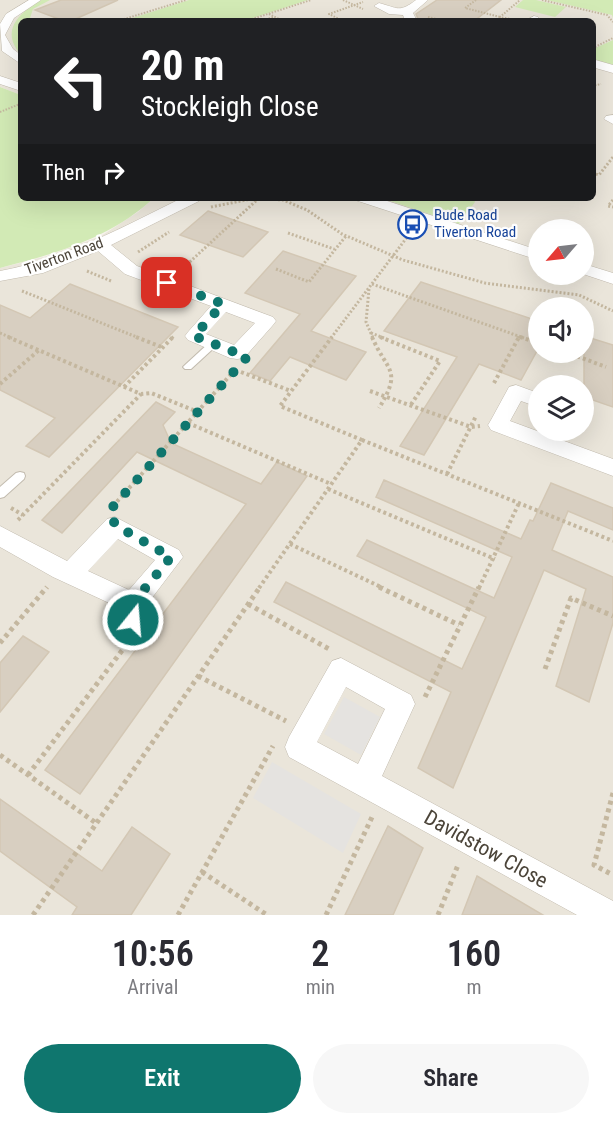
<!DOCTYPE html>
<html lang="en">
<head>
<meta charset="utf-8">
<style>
  body { margin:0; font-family:"Roboto Condensed",sans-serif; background:#f7f7f7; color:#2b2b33; height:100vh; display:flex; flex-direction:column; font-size:22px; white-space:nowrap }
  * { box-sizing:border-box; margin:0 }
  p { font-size:20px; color:#7c7c81 }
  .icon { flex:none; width:33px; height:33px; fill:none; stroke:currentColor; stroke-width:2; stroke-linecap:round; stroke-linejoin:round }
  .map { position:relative; height:915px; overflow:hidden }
  .panel { display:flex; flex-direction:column; background:#fff; flex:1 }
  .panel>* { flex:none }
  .banner { position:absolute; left:18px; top:18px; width:578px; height:183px; border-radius:9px; box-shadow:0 6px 24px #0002; background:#202124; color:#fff; overflow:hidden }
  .needle { width:39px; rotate:242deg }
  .fabs { position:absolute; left:528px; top:219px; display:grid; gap:12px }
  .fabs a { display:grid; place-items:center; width:66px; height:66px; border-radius:50%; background:#fff; box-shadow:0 6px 24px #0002; font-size:30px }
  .pin { position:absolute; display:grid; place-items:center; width:51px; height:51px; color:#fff; margin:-26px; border-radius:12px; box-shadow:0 3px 9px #0006 }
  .me { position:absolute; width:66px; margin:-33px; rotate:17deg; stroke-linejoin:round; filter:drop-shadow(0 0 4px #0008) }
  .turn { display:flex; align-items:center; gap:21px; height:126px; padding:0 24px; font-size:27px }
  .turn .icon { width:78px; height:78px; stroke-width:2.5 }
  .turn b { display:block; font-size:42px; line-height:51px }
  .then { display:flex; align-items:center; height:57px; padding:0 24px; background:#0003; gap:12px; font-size:22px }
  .eta { display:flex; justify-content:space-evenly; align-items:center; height:102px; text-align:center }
  .eta b { font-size:36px; font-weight:600; line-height:42px }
  .cta { display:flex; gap:12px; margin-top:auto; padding:12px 24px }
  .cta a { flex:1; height:69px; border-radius:36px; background:#0f766e; color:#fff; font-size:24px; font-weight:600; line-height:69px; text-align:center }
  .cta a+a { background:#f7f7f7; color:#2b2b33 }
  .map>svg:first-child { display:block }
  .residential { fill:#eae5da; fill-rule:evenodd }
  .green { fill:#d2eab5 }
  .parking { fill:#e5e3e0 }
  .building { fill:#d8cfc1; stroke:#d3c7b4; stroke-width:1.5 }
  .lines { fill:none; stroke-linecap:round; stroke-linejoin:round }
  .lane-casing { stroke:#c2bbae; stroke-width:2 }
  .street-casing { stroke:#c2bbae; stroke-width:1 }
  .path-far3 { stroke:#c4b79f; stroke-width:2; stroke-dasharray:1.5 1.5; stroke-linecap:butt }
  .path-far2 { stroke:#c4b79f; stroke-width:3; stroke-dasharray:2 2; stroke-linecap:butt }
  .path-far1 { stroke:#c4b79f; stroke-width:4; stroke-dasharray:3 3; stroke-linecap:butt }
  .path { stroke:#c4b79f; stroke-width:5; stroke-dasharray:4 4; stroke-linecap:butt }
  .lane { fill:#fff; fill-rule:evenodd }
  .street { fill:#fff; fill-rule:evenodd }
  .route { stroke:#0f766e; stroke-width:10; stroke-dasharray:0 18 }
  .labels { text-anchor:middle; stroke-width:4.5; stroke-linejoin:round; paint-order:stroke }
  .far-transit-label { font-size:15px; fill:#164399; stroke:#fff; text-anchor:start }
  .far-street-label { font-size:15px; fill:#4b4439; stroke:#fff }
  .near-street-label { font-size:21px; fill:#4b4439; stroke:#fff }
</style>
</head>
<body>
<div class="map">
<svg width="613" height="915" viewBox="0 0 613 915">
  <rect width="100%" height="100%" fill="#f6f3ec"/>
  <path class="residential" d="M0,0H613V915H0V268L47,256L101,236L138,212L154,198H592V21H21V95L0,87ZM538,230H584V274H538ZM538,308H584V352H538ZM538,386H584V430H538Z"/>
  <g class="green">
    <path d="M40,0H50L33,9L29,21H21V55C0,31 18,14 40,0Z"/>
    <polygon points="189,0 308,0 244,21 123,21"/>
    <polygon points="523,0 536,0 566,7 555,17 515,7"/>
    <polygon points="547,0 613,0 613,18 612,15"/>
    <polygon points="613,40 613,66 593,61 593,49"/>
    <path d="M0,87L21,95V198H154C109,239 57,253 0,268Z"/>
    <polygon points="381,198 473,198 475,202 459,224"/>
  </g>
  <g class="parking">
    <polygon points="344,697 380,717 361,755 324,734"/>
    <polygon points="272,762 361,814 343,853 253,798"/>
  </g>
  <g class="building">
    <polygon points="61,0 118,0 71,21 64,21 35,10"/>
    <polygon points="437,0 501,0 474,21 419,21 416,14"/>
    <polygon points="208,211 268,232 243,257 180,235"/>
    <polygon points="283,251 356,276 311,331 366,352 346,380 290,357 270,381 250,373 300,314 245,293"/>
    <polygon points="421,282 538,321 538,349 521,380 479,364 424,455 400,446 457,357 384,331"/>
    <polygon points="70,284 178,327 49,457 26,446 55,418 0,390 0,305 30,318"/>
    <polygon points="584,336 613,345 613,407 584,397"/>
    <polygon points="156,402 175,412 163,425 171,443 261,484 277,462 307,476 80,794 45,770 246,504 137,452 62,533 42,520"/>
    <polygon points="384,480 521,539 530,520 533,521 551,483 613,508 613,530 568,511 552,550 613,577 613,623 589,702 556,686 586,589 544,570 453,788 418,768 451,692 274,602 286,582 462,669 486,617 357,556 367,540 494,598 512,557 376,497"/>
    <polygon points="23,636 49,652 0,712 0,663"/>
    <polygon points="0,799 102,871 132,827 170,854 131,915 72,915 77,907 0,851"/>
    <polygon points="388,826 423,848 393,915 345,915"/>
    <polygon points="477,876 543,915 462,915"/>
  </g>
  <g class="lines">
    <defs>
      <g id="lane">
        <polygon points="213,341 218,344 216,346 191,369 185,369 183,367 185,365 210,342"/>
        <polygon points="20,472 24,473 25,476 24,479 4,497 0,498 0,487 16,473"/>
      </g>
      <g id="street">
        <polygon points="29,0 41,0 14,18 5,35 13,49 21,55 21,64 2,51 0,24 6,14"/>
        <path d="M416,0H428L413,13L417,21H405L403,15L389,14L374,6L379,3C398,8 399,13 416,0Z"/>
        <polygon points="534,16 538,17 538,21 525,21"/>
        <polygon points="592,59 613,65 613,73 592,67"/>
        <polygon points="0,76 21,83 21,91 0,84"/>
        <polygon points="613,115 613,124 604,119 606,116"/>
        <path d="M182,198H202L199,201L111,245L137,266L273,317L276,321L273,325L244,358L237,359L230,358L188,340L185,336L188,332L211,306L125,274L98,251L43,273L0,281V271C65,259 123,227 182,198ZM226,312L255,323L234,345L206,334Z"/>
        <polygon points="355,198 378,198 538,250 538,260 358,201"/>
        <polygon points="584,264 613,273 613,284 583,274"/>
        <polygon points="516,385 538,393 538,407 521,401 510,421 613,459 613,476 491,430 488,425 491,420 509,387"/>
        <path d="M115,517L179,550L183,557L142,611L133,614L53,577L0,547V526L67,561L107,519ZM118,539L155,560L129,590L88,571Z"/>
        <path d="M341,658L411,695L415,704L382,776L613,901V915H577L289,757L285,747L289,737L332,661ZM346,687L385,709L358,764L317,742Z"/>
      </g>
    </defs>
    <use href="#lane" class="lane-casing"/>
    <use href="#street" class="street-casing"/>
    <g class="path-far3">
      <polyline points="343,0 363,9"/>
      <polyline points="476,0 465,8 500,17"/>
      <polyline points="542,0 607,15 613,22"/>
      <polyline points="269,14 283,21"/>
      <polyline points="428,17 445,21"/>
      <polyline points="118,21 186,0"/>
      <polyline points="246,21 311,0"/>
      <polyline points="260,21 274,17"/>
      <polyline points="343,21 329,14 363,2"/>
      <polyline points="509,21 510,19 500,17 520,0"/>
      <polyline points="595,47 613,38"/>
      <polyline points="592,86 601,84"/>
      <polyline points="0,112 20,104"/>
    </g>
    <g class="path-far2">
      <polyline points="592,173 599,175 613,157"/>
      <polyline points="613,200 608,206 613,207"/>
      <polyline points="211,207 256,198 283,200 307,210 342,234 403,260 485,283 579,295 613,311"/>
      <polyline points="288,233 334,249"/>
      <polyline points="138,252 169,232"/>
      <polyline points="276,269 309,282 346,236"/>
      <polyline points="181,270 258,199"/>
      <polyline points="87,271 111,281"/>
      <polyline points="372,284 524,338"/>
      <polyline points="369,289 366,322 373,338"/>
      <polyline points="22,291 139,338"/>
      <polyline points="0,333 12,338"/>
      <polyline points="371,333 384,338"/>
      <polyline points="172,338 174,336"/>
      <polyline points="331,338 411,232"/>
      <polyline points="518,338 519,336"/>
    </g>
    <g class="path-far1">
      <polyline points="8,337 141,394 151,393 198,412"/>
      <polyline points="136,337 164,348"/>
      <path d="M372,337C387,372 403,369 379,408"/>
      <polyline points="380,337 440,361 410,406"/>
      <polyline points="520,337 538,343"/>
      <polyline points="566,352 606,367"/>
      <polyline points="241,372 291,391"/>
      <polyline points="494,383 519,337"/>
      <polyline points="0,384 39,350"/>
      <polyline points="124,387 173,337"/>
      <polyline points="370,391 471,427 480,426"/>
      <polyline points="188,423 331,484"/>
      <polyline points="362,440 613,541"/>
      <polyline points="447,474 476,416"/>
      <polyline points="328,489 495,559"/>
      <polyline points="113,506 234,371"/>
      <polyline points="11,508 23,515"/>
      <polyline points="18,520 141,394"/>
      <polyline points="290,544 383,588"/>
      <polyline points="259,588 362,440 280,406 332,337"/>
      <polyline points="479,588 519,503"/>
    </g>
    <g class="path">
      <polyline points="379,587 459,625"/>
      <polyline points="248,604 329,649"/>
      <polyline points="0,643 47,587"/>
      <polyline points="545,669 571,598 613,616"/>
      <polyline points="198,676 286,721"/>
      <polyline points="425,697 479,587"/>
      <polyline points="0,755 96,823"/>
      <polyline points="28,775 133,636 133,625"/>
      <polyline points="613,793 594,865 613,875"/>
      <polyline points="202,872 267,915"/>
      <polyline points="33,915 260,587"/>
      <polyline points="178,915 273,746"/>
      <polyline points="326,915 373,815"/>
      <polyline points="438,915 458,865"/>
    </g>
    <use href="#lane" class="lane"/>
    <use href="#street" class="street"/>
  </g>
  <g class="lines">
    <polyline class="route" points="133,620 133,603 171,557 115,525 110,510 247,357 194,336 223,304 167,283"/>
  </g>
  <defs>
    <symbol id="bus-ring" viewBox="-11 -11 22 22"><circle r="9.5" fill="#fff" stroke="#1a4fb4" stroke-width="1.5"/><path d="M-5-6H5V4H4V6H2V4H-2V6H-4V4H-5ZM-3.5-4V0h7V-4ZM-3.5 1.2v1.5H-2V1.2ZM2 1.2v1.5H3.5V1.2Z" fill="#1a4fb4"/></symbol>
  </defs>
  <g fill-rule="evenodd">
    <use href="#bus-ring" x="396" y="208" width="33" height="33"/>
  </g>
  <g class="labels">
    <g class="far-transit-label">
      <text x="434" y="220">Bude Road<tspan x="434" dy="17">Tiverton Road</tspan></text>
    </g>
    <g class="far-street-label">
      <text transform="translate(64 256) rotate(-20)" y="5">Tiverton Road</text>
    </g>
    <g class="near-street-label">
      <text transform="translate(486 849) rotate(29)" y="7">Davidstow Close</text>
    </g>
  </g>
</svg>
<div class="fabs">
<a><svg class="needle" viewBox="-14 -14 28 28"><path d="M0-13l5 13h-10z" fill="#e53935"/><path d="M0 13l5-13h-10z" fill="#7c7c81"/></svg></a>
<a><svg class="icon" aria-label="sound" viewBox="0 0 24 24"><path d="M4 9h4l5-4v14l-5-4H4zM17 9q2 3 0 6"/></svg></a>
<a><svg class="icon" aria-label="layers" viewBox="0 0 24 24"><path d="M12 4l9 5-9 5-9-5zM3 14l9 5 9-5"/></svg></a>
</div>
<div class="pin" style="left:167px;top:283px;background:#d93025"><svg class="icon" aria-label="arrive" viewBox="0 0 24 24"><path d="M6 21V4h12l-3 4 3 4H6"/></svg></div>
<svg class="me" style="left:133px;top:620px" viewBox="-20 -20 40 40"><circle r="17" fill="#0f766e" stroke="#fff" stroke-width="3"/><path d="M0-11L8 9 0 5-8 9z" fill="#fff"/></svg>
<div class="banner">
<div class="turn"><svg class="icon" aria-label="left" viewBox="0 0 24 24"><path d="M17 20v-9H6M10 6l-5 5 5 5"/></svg><div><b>20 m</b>Stockleigh Close</div></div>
<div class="then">Then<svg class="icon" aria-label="right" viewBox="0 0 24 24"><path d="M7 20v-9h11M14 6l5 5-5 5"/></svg></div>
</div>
</div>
<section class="panel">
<div class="eta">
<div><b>10:56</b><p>Arrival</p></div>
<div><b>2</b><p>min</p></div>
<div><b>160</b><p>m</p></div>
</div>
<div class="cta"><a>Exit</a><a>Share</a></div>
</section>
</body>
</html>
